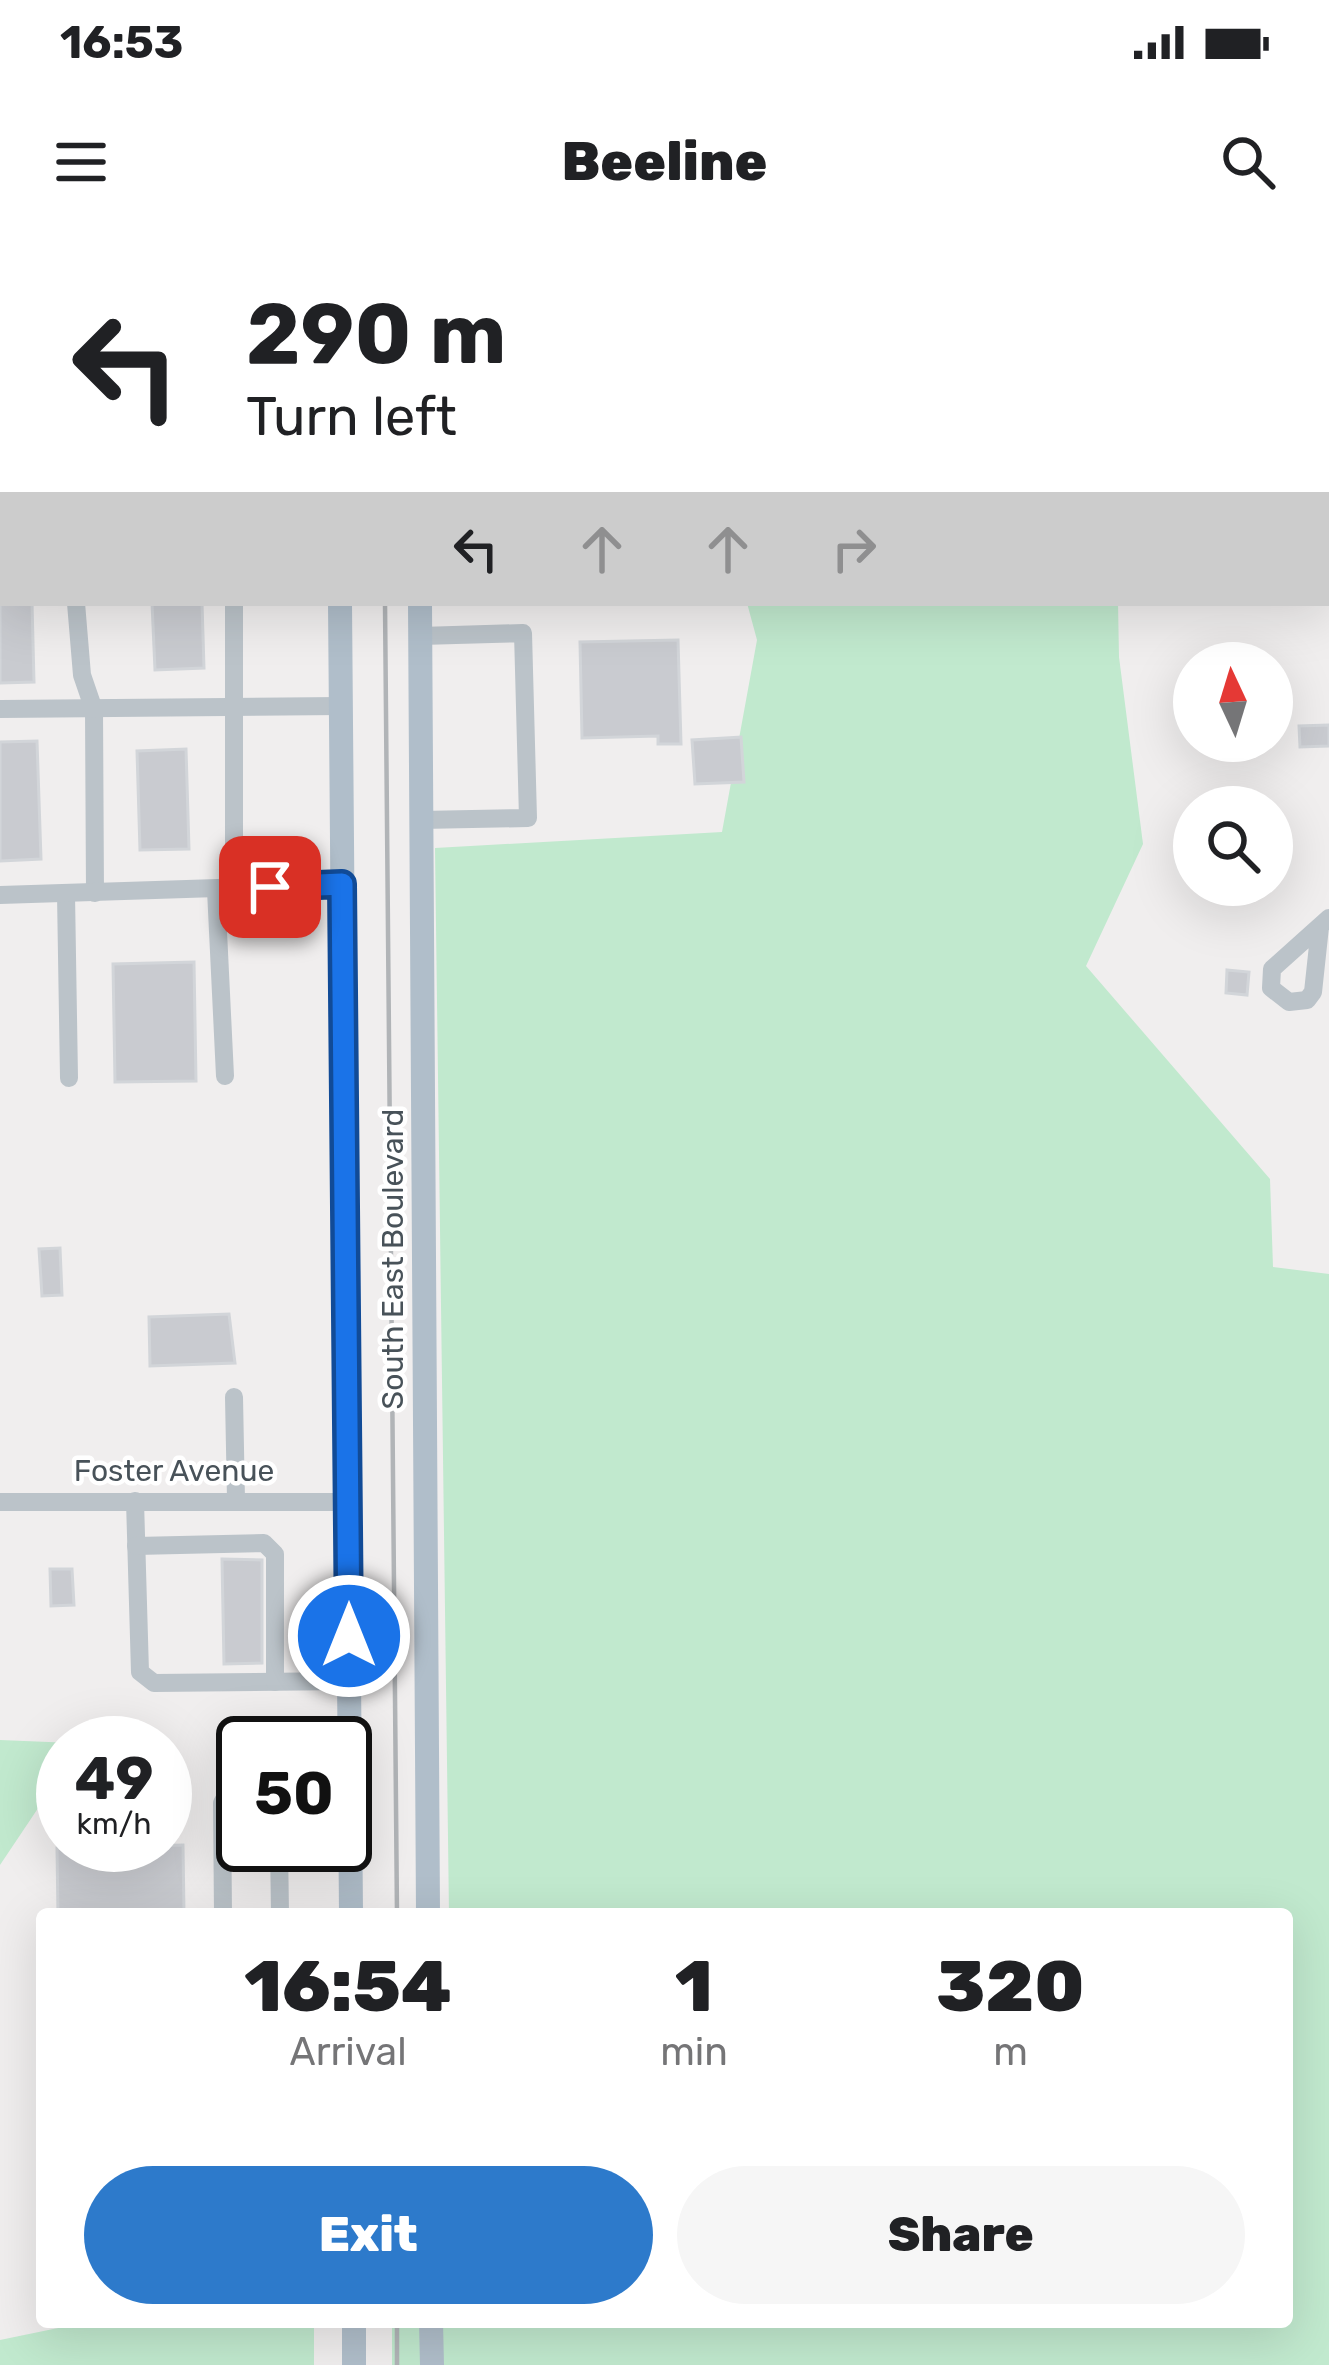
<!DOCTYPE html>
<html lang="en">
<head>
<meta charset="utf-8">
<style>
  body { margin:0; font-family:Rubik,sans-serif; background:#f6f6f6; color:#202124; height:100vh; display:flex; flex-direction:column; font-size:45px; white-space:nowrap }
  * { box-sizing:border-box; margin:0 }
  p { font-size:39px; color:#757577 }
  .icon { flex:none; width:66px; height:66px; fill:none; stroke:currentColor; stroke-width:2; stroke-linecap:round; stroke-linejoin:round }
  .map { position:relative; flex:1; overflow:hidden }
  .side { position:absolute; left:36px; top:1668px; width:1257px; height:420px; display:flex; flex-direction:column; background:#fff; border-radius:12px; box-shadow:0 12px 48px #0002 }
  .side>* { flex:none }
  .hud { position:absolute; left:0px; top:0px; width:1329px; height:366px; box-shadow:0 12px 48px #0002; background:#fff; color:#202124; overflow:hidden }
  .needle { width:78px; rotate:356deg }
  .buttons { position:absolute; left:1173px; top:402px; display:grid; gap:24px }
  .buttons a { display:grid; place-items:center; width:120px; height:120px; border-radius:50%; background:#fff; box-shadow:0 12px 48px #0002; font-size:60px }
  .speed { position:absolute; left:36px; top:1476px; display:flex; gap:24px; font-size:60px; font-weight:700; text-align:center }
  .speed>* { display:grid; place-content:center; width:156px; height:156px; border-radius:50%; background:#fff; box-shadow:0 12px 48px #0002; line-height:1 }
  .speed small { font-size:30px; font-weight:400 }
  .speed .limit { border:6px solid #111; border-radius:18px; background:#fff; color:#111 }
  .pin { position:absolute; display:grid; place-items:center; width:102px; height:102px; color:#fff; margin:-51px; border-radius:24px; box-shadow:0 6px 18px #0006 }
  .me { position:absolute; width:132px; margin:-66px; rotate:0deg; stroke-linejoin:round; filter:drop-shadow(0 0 9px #0008) }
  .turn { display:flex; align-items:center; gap:42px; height:252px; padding:0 48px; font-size:54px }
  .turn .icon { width:156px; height:156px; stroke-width:2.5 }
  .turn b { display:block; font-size:84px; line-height:102px }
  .lanes { display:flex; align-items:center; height:114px; padding:0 48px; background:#0003; justify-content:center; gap:60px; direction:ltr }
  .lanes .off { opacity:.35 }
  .eta { display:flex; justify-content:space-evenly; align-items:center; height:204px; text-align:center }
  .eta b { font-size:72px; font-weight:800; line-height:84px }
  .action { display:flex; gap:24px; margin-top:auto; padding:24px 48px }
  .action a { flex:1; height:138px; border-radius:72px; background:#2d7acb; color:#fff; font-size:48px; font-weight:800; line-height:138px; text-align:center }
  .action a+a { background:#f6f6f6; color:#202124 }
  .status { display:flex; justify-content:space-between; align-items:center; height:84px; padding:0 60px; background:#fff; direction:ltr }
  .status svg { height:33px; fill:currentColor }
  header { display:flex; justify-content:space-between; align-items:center; height:156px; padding:0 48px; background:#fff; font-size:54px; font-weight:800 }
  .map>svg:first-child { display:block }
  .green { fill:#c1e9ce }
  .building { fill:#c9cbd0; stroke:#d2d5d9; stroke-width:3 }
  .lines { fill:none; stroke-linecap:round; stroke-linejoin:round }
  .minor { stroke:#bbc3c9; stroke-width:18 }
  .major { stroke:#b0beca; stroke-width:24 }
  .rail { stroke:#b1b4b7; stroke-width:4.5 }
  .route-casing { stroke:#114b97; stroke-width:30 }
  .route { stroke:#1a73e8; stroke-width:21 }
  .labels { text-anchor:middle; stroke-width:9; stroke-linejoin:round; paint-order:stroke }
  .street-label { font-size:30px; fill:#485259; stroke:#fff }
</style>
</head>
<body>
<div class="status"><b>16:53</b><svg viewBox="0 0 49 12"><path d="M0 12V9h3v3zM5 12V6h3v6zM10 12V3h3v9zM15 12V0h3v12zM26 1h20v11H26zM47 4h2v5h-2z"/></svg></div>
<header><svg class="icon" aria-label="menu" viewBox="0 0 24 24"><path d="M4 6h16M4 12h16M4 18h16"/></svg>Beeline<svg class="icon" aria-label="search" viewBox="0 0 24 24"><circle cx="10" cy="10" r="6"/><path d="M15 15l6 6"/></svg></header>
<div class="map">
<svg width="1329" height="2125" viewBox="0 0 1329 2125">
  <rect width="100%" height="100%" fill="#f0eeee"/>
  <g class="green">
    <polygon points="747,363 1118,363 1119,417 1143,604 1086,726 1270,939 1273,1027 1329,1034 1329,2125 392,2125 392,2082 1287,2082 1287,1674 449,1674 435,608 722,592 757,400"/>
    <polygon points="0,1500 73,1503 63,1503 63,1531 0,1625"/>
    <polygon points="87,2082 314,2082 314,2125 0,2125 0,2100"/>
  </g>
  <g class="building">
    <polygon points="0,363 32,363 34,442 0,443"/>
    <polygon points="152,363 202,363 204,428 155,430"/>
    <polygon points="678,400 681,504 658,504 658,496 582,498 580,402"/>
    <polygon points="1329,485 1329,506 1300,507 1299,486"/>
    <polygon points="741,497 744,542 695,544 692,500"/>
    <polygon points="37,501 41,619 0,621 0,502"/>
    <polygon points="186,509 189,609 140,610 137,511"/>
    <polygon points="194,722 196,841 115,842 113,724"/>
    <polygon points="1227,730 1249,732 1247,755 1226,753"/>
    <polygon points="60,1008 62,1055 42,1056 39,1009"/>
    <polygon points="229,1074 235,1123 150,1126 149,1077"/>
    <polygon points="222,1319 262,1320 262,1423 224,1424"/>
    <polygon points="50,1329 72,1329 74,1365 51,1366"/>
    <polygon points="183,1605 184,1674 58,1674 57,1608"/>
  </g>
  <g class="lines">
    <g class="minor">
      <polyline points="745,0 745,2"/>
      <polyline points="0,284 3,284"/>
      <polyline points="76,363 82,435 94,470 95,653"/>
      <polyline points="420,396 523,393 528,578 421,580"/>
      <polyline points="0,469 341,466"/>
      <polyline points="234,649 234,363"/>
      <polyline points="216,650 225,836"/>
      <polyline points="66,654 69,838"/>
      <polyline points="0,655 342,644"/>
      <polyline points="1320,687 1313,752 1307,760 1289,762 1271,748 1272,729 1329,678"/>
      <polyline points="234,1157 236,1260"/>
      <polyline points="135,1261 140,1432 154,1443 349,1441"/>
      <polyline points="0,1262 348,1262"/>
      <polyline points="136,1306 264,1303 275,1314 275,1442"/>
      <polyline points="279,1605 280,1674"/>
      <polyline points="223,1674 222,1563 227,1554 243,1551"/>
    </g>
    <g class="major">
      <polyline points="336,0 336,3"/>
      <polyline points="418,3 418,0"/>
      <polyline points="340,363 351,1674"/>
      <polyline points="420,363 428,1674"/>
      <polyline points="354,2082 354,2125"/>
      <polyline points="431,2082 432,2125"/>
    </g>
    <g class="rail">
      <polyline points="379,0 379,3"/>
      <polyline points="385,363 397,1674"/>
      <polyline points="397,2125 397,2082"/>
    </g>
  </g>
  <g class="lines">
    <defs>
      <polyline id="route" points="270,647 342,644 349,1396"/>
    </defs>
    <use href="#route" class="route-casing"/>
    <use href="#route" class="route"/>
  </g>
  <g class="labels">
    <g class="street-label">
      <text transform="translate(393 1019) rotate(-90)" y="10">South East Boulevard</text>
      <text x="174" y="1241">Foster Avenue</text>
    </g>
  </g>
</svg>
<div class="buttons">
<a><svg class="needle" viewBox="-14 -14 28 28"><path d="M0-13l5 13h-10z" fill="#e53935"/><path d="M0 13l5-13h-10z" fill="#757577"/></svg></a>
<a><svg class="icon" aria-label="search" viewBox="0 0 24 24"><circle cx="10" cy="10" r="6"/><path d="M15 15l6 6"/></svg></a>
</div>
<div class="speed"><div>49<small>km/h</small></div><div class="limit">50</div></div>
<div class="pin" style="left:270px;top:647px;background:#d93025"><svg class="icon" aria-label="arrive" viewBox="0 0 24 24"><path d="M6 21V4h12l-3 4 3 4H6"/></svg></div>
<svg class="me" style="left:349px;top:1396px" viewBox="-20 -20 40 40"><circle r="17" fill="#1a73e8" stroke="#fff" stroke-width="3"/><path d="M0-11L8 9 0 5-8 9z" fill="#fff"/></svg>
<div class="hud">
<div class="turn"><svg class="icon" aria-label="left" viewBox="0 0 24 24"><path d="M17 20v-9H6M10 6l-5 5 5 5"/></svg><div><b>290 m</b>Turn left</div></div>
<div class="lanes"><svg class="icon" aria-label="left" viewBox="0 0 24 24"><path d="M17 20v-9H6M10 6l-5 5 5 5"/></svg><svg class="icon off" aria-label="ahead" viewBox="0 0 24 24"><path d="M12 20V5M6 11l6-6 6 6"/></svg><svg class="icon off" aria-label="ahead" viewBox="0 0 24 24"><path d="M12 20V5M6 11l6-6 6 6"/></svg><svg class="icon off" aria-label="right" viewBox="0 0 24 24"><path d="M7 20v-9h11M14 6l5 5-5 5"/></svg></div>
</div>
<section class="side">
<div class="eta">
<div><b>16:54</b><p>Arrival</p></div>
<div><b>1</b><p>min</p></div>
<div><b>320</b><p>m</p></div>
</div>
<div class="action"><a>Exit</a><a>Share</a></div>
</section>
</div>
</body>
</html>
